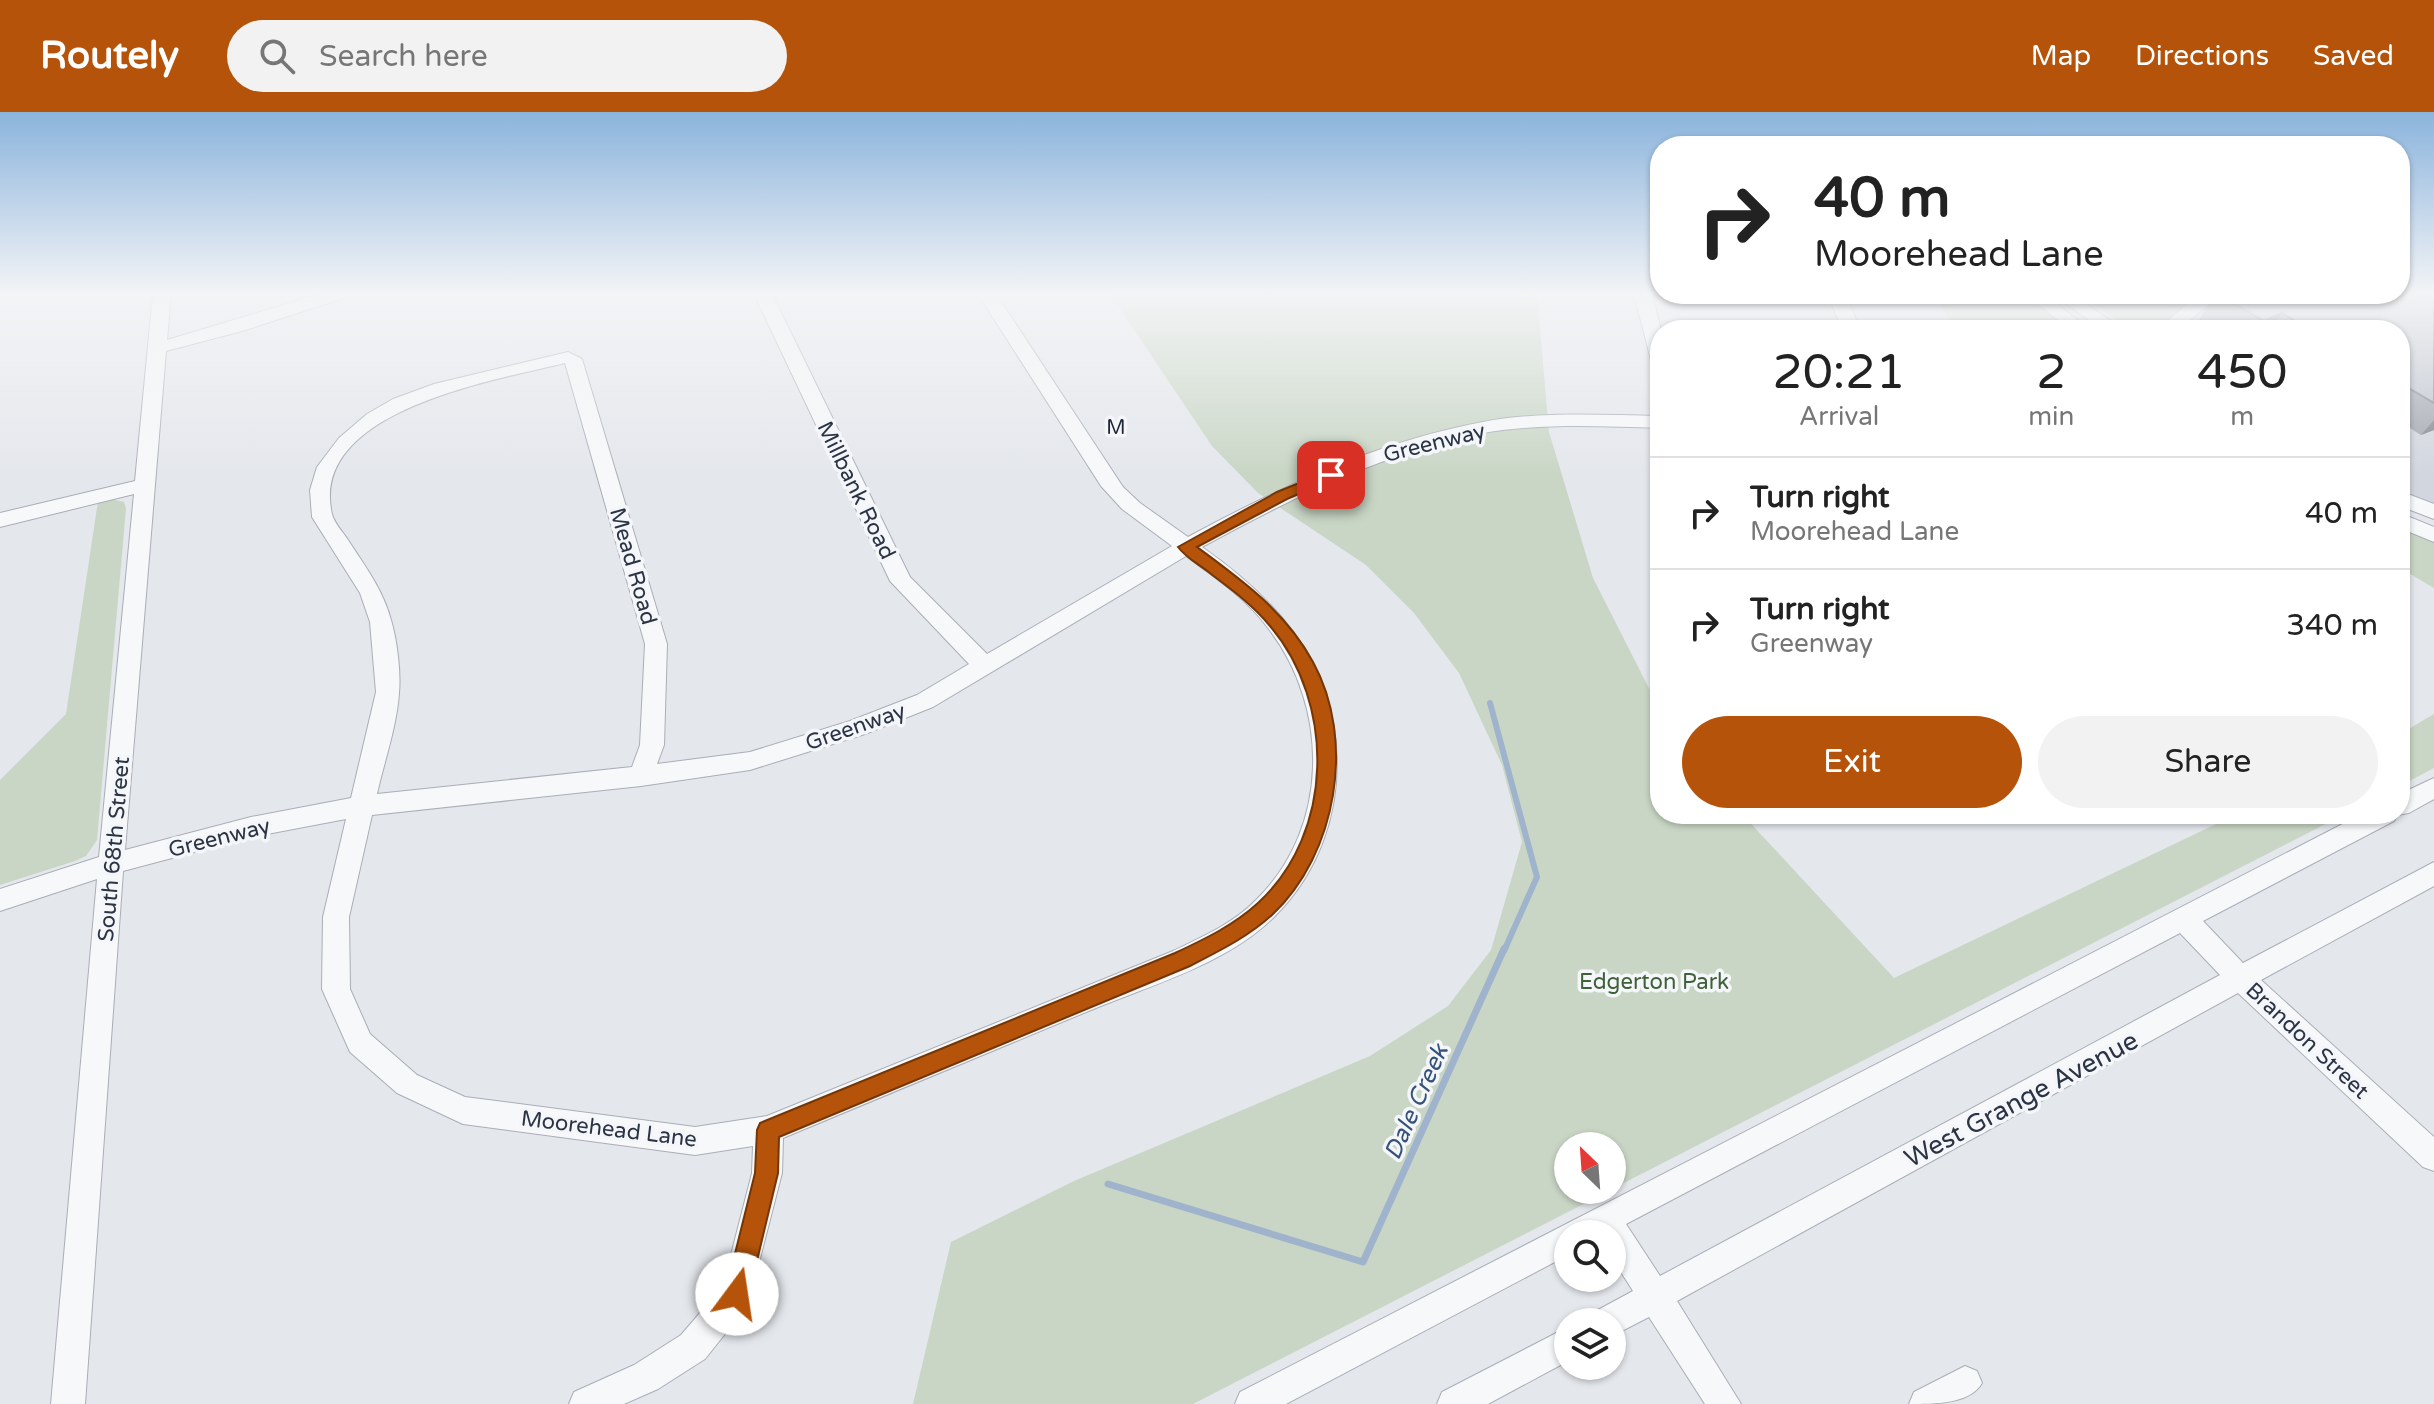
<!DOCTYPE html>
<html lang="en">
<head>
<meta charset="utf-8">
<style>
  body { margin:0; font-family:"Varela Round",sans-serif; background:#f2f2f2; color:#222; height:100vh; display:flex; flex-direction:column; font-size:30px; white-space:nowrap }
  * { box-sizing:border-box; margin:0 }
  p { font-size:26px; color:#767676 }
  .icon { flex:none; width:44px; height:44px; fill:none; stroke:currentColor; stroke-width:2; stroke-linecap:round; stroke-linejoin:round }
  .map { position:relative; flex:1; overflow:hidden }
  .details { position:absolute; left:1650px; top:208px; width:760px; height:504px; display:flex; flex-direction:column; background:#fff; border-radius:32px; box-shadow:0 2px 6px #0004 }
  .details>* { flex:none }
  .top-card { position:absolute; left:1650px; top:24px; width:760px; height:168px; border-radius:32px; box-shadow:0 2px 6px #0004; background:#fff; color:#222; overflow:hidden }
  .needle { width:52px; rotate:335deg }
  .buttons { position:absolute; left:1554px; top:1020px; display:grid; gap:16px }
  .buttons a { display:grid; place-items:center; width:72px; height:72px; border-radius:50%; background:#fff; box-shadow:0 2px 6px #0004; font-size:40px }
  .pin { position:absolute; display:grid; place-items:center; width:68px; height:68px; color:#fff; margin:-34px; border-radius:16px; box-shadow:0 4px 12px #0006 }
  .me { position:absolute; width:88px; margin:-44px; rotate:14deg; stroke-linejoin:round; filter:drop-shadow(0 0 6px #0008) }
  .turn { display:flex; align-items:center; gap:28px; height:168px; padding:0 32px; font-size:36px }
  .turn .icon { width:104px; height:104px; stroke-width:2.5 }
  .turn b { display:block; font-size:56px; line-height:68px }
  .eta { display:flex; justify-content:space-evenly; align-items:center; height:136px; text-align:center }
  .eta b { font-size:48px; font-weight:600; line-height:56px }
  .primary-button { display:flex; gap:16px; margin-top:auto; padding:16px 32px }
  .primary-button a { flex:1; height:92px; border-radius:48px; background:#b45309; color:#fff; font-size:32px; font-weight:600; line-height:92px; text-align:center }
  .primary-button a+a { background:#f2f2f2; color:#222 }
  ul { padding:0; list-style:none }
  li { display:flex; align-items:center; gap:24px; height:112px; padding:0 32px; border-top:2px solid #e0e0e0 }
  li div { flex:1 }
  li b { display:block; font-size:30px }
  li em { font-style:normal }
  header { display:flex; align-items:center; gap:48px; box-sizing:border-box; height:112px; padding:0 40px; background:#b45309; color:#fff }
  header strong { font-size:38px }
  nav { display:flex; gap:44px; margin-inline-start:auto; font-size:28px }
  .search { width:560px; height:72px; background:#f2f2f2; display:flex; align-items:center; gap:20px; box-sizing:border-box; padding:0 28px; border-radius:44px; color:#767676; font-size:30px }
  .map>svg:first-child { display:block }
  .built { fill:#d2d6de }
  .green { fill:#c9d6c5 }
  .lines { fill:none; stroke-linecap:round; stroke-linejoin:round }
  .stream-far1 { stroke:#9fb4cc; stroke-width:6 }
  .stream { stroke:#9fb4cc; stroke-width:7 }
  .minor-casing { stroke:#a9aeb7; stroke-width:2 }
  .minor { fill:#f7f8fa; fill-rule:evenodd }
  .wall { fill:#a1a5ae }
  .shaded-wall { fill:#83868d }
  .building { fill:#bbc0ca; stroke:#83868d; stroke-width:2 }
  .route { fill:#b45309; stroke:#753606; stroke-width:2 }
  .labels { text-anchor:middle; stroke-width:7; stroke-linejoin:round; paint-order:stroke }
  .far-neighbourhood-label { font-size:20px; letter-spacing:2px; fill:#1d2536; stroke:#f4f6f9 }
  .street-label { font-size:22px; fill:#2b3445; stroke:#f4f6f9 }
  .park-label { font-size:22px; fill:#3f6138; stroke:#f4f6f9 }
  .water-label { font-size:24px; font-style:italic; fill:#34527a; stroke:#f4f6f9 }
  .near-street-label { font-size:26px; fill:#2b3445; stroke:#f4f6f9 }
</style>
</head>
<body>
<header>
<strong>Routely</strong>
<div class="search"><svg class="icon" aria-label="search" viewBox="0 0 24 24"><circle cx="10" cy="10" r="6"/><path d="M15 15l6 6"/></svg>Search here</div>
<nav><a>Map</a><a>Directions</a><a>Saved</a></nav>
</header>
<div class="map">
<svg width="2434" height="1292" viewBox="0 0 2434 1292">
  <rect width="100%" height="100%" fill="#e4e7ec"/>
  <polygon class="built" points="2194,182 2434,182 2434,393 2400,379 2400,218 2151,218 2166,211 2182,188"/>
  <g class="green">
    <polygon points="1110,182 1537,182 1549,320 1593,466 1660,598 1660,702 1742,702 1894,866 2237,702 2345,702 1612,1077 1612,1034 1568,1034 1568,1078 1611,1078 1193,1292 913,1292 951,1130 1074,1069 1370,944 1448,894 1491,838 1522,730 1502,653 1459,561 1414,501 1366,453 1258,381 1212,334"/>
    <polygon points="1935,182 2024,182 2070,218 1954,218"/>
    <path d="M2079,182H2194C2179,190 2175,204 2163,212C2136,230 2101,196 2079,182Z"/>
    <polygon points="111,387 124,390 126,396 97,728 86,744 75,749 0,773 0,668 66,602 98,389"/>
    <polygon points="2400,416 2434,430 2434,476 2400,456"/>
    <polygon points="2434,602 2434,656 2400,674 2400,622"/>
  </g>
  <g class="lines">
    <polyline class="stream-far1" points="1490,591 1537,765 1504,839"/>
    <polyline class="stream" points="1108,1072 1363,1150 1504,837"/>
    <defs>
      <g id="minor">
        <path d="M153,182H171L167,228L320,182H346L344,186L242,219L166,239L125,738L251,705L351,686L376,580L370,510L360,481L312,405L310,378L317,355L339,326L367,302L393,287L434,272L568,240L582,247L667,532L664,633L657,652L750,640L850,609L917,583L969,552L890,469L754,182H772L910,465L987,542L1172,434L1122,397L1101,374L978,182H996L1123,375L1140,391L1188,425C1282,374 1377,330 1483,310C1538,299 1603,303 1660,304V316C1602,314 1540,311 1483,321C1382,341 1292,386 1202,435C1272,484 1330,545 1336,634C1341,697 1320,760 1274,805C1227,852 1151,873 1091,898C988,941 885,983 783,1026L782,1061L748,1193L705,1247L658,1277L624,1292H569L574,1280L634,1253L681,1223L723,1174L752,1061L753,1034L695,1043L463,1012L397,981L350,940L322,877L323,805L346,707L251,725L123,759L85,1292H51L97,767L0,799V777L99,745L134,382L0,415V401L135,369ZM565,251L645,532L640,633L632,655L377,682C384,650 397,614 399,581C401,560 397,528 391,508C383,478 365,454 348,428C343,420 334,411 332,402C308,298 497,268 565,251ZM1186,444C1215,465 1247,487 1268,516C1330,596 1330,716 1256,788C1234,811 1202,825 1173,839L767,1004L695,1015L465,985L417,963L370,922L350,877L349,805L372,703L641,674L750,658L865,622L933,595Z"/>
        <polygon points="1634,182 1652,182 1661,218 1660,253 1651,248"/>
        <polygon points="1828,182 1846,182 1860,218 1842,218"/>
        <polygon points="2026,182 2045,182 2090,218 2070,218"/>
        <polygon points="2052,182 2072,182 2124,218 2103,218"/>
        <polygon points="2199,182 2222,182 2177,218 2157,218"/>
        <polygon points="2400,379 2434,392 2434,407 2400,394"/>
        <polygon points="2400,401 2434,415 2434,430 2400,416"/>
        <path d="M2434,666V687L2409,701L2397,703L2394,709L2203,809L2243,851L2434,750V774L2261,868L2434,1025V1059L2423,1055L2238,881L1677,1189L1741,1292H1705L1649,1205L1612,1224V1210H1591L1596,1199L1633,1179L1612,1146V1122H1568V1143L1286,1292H1235L1240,1280L2362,702H2400V682ZM2180,821L2220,863L1660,1164L1626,1112Z"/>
        <polygon points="1568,1215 1568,1249 1488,1292 1437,1292 1442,1280"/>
        <path d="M1965,1254L1977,1259L1982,1271C1970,1292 1935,1292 1909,1292L1914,1280Z"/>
      </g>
    </defs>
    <use href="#minor" class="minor-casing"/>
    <use href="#minor" class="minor"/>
  </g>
  <polygon class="wall" points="2215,182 2434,182 2434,318 2421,323 2400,310 2400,218 2217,218 2199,208"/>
  <g class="shaded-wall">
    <polygon points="2282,201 2270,218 2258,218 2264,209"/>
    <polygon points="2434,308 2434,318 2421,323"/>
  </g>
  <polygon class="building" points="2217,182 2434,182 2434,291 2400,271 2400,218 2310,218 2282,201 2264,209"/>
  <linearGradient id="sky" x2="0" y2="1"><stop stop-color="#8bb4dd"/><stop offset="0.5" stop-color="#f3f4f6"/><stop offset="1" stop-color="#f3f4f6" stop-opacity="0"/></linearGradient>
  <rect width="2434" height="363" fill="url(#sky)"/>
  <path class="route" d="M1331,358L1338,363L1336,366L1287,387L1197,435C1242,468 1286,500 1313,550C1356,628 1337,742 1272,803C1248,825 1219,839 1190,854L779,1025L778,1061L749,1182L745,1191L737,1194L728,1191L725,1182L755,1061L757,1018L760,1011L1175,841C1205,827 1234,813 1258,791C1335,720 1335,591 1270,514C1253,493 1232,478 1211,462C1200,453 1186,446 1178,435L1277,380Z"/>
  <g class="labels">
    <g class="far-neighbourhood-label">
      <text x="1117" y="322">M</text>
    </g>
    <g class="street-label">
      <text transform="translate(1434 330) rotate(-14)" y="8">Greenway</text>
      <text transform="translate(857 378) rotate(64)" y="8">Millbank Road</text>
      <text transform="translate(634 454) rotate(74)" y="8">Mead Road</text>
      <text transform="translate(855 614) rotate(-19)" y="8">Greenway</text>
      <text transform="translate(219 725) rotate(-14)" y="8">Greenway</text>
      <text transform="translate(113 737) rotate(-85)" y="8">South 68th Street</text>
      <text transform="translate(2308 928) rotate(43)" y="8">Brandon Street</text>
      <text transform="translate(609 1016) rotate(7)" y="8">Moorehead Lane</text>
    </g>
    <g class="park-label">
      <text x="1654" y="877">Edgerton Park</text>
    </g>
    <g class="water-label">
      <text transform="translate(1416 990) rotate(-66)" y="8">Dale Creek</text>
    </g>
    <g class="near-street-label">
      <text transform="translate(2021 987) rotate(-28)" y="9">West Grange Avenue</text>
    </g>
  </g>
</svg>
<div class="buttons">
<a><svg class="needle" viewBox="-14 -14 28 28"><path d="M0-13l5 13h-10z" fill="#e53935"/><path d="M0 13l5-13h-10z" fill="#767676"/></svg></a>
<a><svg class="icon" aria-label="search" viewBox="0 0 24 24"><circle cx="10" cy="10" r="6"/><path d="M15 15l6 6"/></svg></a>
<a><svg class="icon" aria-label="layers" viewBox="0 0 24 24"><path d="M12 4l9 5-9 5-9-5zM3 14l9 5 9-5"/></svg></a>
</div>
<div class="pin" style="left:1331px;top:363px;background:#d93025"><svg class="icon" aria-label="arrive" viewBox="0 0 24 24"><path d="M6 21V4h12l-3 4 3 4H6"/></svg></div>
<svg class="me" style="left:737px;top:1182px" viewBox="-20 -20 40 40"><circle r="19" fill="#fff"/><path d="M0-13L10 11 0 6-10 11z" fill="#b45309"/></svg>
<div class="top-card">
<div class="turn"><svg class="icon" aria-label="right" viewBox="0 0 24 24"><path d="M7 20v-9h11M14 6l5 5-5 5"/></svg><div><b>40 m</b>Moorehead Lane</div></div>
</div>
<section class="details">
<div class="eta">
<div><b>20:21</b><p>Arrival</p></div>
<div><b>2</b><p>min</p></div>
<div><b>450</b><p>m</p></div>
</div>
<ul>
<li><svg class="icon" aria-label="right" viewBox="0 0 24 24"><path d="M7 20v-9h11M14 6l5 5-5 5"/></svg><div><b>Turn right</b><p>Moorehead Lane</p></div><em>40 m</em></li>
<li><svg class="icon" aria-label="right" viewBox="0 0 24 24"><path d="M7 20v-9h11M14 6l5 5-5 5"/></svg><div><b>Turn right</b><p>Greenway</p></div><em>340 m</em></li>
</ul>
<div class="primary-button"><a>Exit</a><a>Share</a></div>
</section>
</div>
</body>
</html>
